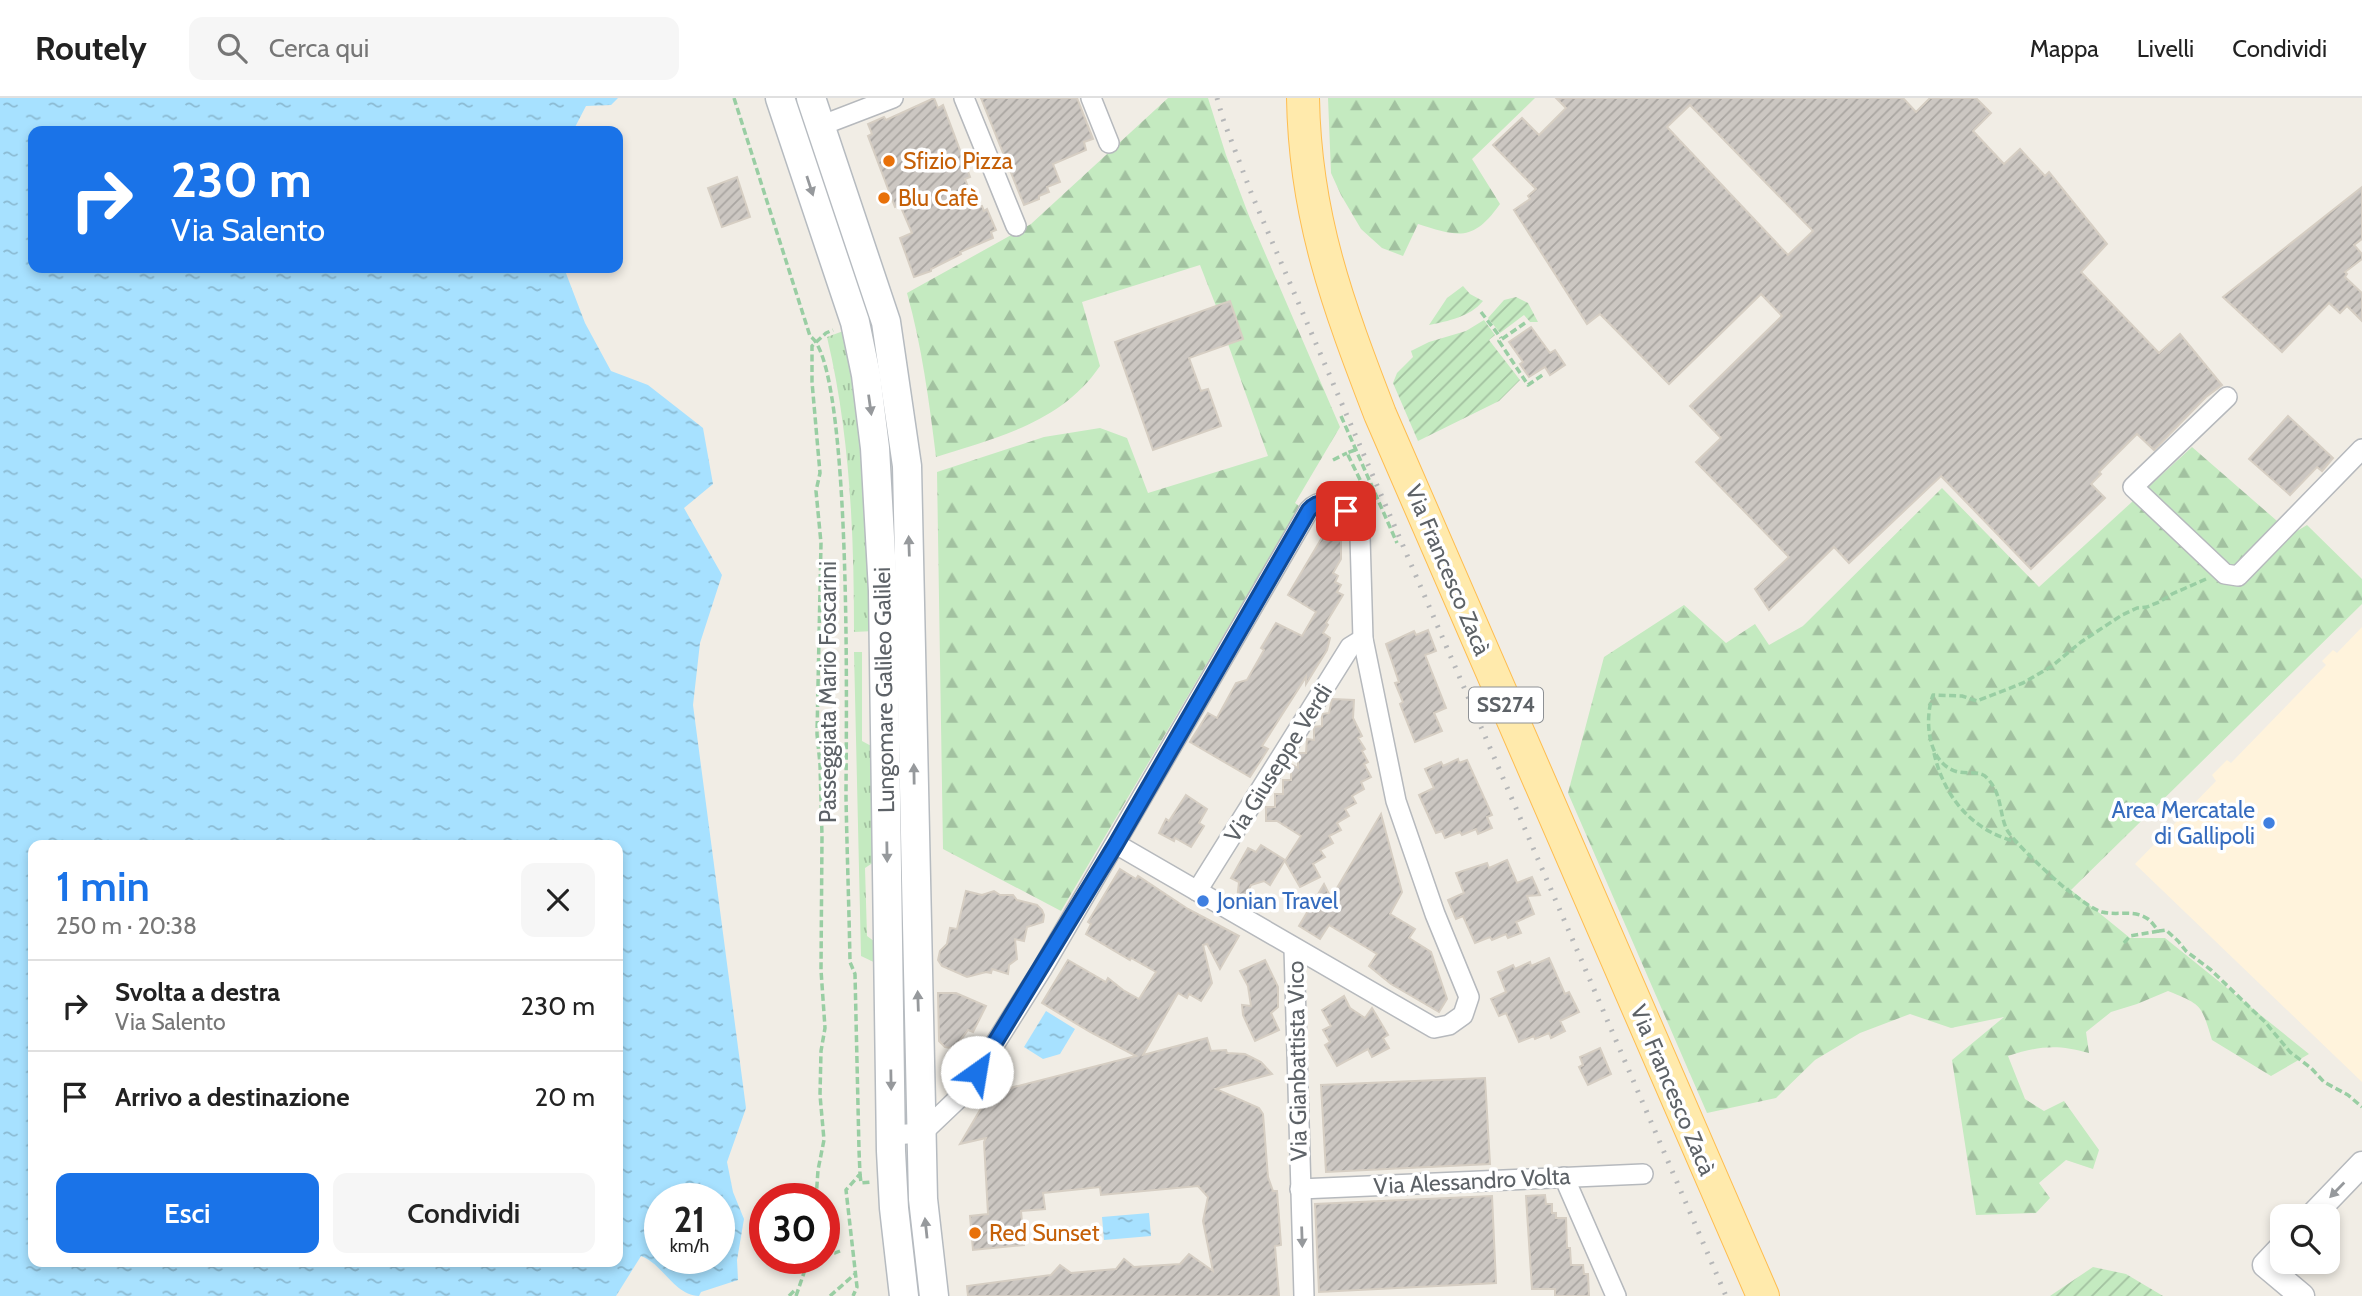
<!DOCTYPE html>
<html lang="it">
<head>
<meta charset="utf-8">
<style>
  body { margin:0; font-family:Cabin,sans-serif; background:#f6f6f6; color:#222; height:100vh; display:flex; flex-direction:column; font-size:26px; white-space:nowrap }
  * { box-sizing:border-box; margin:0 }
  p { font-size:23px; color:#767676 }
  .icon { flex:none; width:38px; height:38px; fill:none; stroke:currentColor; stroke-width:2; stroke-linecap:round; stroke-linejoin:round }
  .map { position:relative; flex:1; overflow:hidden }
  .panel { position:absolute; left:28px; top:742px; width:595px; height:427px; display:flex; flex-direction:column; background:#fff; border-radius:14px; box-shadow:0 4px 10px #0003 }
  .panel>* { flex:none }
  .top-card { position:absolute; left:28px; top:28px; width:595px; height:147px; border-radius:14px; box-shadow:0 4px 10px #0003; background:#1a73e8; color:#fff; overflow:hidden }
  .controls { position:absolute; left:2270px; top:1106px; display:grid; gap:14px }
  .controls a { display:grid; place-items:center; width:70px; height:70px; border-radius:14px; background:#fff; box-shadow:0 4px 10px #0003; font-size:35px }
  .speed { position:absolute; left:644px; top:1085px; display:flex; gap:14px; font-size:35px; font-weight:700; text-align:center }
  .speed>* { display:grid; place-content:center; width:91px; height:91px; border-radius:50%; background:#fff; box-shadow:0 4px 10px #0003; line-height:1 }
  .speed small { font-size:18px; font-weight:400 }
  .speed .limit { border:10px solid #d22; background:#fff; color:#111 }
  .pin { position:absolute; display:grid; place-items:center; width:60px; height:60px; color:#fff; margin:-30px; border-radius:14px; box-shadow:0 4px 10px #0006 }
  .me { position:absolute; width:77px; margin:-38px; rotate:32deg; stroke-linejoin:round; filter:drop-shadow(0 0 5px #0008) }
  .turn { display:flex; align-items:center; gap:24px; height:147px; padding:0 28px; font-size:32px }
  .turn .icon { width:91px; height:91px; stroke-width:2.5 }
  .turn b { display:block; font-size:49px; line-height:60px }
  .round { display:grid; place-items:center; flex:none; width:74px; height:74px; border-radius:14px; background:#f6f6f6 }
  .head { display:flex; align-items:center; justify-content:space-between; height:119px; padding:0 28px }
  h1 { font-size:42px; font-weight:600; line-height:52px; color:#1a73e8 }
  .primary-button { display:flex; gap:14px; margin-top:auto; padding:14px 28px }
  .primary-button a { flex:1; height:80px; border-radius:14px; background:#1a73e8; color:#fff; font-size:28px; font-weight:600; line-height:80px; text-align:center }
  .primary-button a+a { background:#f6f6f6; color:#222 }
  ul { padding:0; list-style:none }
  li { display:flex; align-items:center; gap:21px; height:91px; padding:0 28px; border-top:2px solid #e0e0e0 }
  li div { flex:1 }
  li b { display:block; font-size:26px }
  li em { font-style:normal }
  header { display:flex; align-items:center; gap:42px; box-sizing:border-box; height:98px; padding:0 35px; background:#fff; border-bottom:2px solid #e0e0e0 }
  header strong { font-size:33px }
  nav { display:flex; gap:38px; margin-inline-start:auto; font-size:24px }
  .search { width:490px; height:63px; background:#f6f6f6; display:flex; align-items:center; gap:18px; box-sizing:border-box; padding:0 24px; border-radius:14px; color:#767676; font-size:26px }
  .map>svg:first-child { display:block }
  .commercial { fill:#fff3dc }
  .grass { fill:url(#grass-tufts) }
  .forest { fill:url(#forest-firs) }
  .garden { fill:url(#garden-furrows) }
  .water { fill:url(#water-ripples); fill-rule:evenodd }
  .building { fill:url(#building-hatch); stroke:#d6cec3; stroke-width:2; fill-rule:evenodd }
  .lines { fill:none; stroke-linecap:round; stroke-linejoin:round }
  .minor-casing { stroke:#b6b9bd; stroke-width:22 }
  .tertiary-casing { stroke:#b6b9bd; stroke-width:27 }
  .secondary-casing { stroke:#b6bbc0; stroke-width:31 }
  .primary-casing { stroke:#febd50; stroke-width:34 }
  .path { stroke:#99cea3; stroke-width:3.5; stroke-dasharray:7 3.5; stroke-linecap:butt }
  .minor { stroke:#fff; stroke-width:19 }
  .tertiary { stroke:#fff; stroke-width:24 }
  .secondary { stroke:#fff; stroke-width:28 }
  .primary { stroke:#ffeaac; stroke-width:32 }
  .rail { stroke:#b6b7b8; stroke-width:5; stroke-dasharray:2 9; stroke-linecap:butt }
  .oneway { fill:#96999c }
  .route-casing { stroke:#114b97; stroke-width:18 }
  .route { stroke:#1a73e8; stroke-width:12 }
  .food-dot { fill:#e8710a; stroke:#fff; stroke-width:2.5 }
  .shop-dot { fill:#3f7fe0; stroke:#fff; stroke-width:2.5 }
  .labels { text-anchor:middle; stroke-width:7; stroke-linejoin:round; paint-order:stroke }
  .shield { fill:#fff; stroke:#8e9195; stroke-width:2 }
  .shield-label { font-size:21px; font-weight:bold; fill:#5d6267 }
  .food-label { font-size:23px; fill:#c56008; stroke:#fff; text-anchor:start }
  .street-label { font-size:23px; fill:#5d6267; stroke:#fff }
  .shop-label { font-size:23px; fill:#366cbe; stroke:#fff; text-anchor:end }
</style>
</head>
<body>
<header>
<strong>Routely</strong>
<div class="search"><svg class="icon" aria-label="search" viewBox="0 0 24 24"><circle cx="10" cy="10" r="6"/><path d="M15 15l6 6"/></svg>Cerca qui</div>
<nav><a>Mappa</a><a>Livelli</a><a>Condividi</a></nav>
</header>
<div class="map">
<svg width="2362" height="1198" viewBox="0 0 2362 1198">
  <defs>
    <pattern id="grass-tufts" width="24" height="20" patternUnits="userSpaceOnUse" patternTransform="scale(1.75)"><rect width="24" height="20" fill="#c4eac0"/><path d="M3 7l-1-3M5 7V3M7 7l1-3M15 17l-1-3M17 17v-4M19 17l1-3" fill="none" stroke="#a2c1a0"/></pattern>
    <pattern id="forest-firs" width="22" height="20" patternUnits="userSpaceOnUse" patternTransform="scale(1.75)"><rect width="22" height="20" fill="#c4eac0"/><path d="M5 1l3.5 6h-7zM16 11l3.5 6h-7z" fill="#a2c1a0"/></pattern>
    <pattern id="garden-furrows" width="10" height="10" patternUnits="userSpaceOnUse" patternTransform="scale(1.75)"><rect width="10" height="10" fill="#c4eac0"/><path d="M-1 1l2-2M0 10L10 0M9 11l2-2" fill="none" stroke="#a2c1a0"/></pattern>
    <pattern id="water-ripples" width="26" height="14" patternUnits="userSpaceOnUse" patternTransform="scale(1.75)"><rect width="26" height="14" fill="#a7e1ff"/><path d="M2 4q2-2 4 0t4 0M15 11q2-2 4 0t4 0" fill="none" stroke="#8bbad2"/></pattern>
    <pattern id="building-hatch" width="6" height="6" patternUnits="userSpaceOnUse" patternTransform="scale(1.75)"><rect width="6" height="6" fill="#ccc7c2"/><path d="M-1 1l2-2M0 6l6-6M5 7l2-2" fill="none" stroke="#a9a5a1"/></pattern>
  </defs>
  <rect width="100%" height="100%" fill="#f1ede5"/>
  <polygon class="commercial" points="2362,529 2362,984 2135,766 2216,683 2212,677 2227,662 2231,665 2326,567 2322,563 2333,552 2337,555"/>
  <g class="grass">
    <path d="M846,232L861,316L874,533L854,534C854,434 850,336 827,239Z"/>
    <polygon points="854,554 862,554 862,643 875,650 877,762 865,770 867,838 878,846 880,867 861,858"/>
  </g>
  <g class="forest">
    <path d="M1168,0H1208L1226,57L1249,118L1340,329L1295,405L1299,408L1269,460L1061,813L943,751L937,374L1044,339L1100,330L1127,340L1148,395L1268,358L1228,246L1243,241L1216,208L1200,167L1082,204L1100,268C1061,325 998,339 936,359C929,303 922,249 907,195L1031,126Z"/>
    <path d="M1328,0H1535L1472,61L1500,106C1473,144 1459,139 1418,126L1403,158L1382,150L1361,131L1341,97L1331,75Z"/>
    <path d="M2192,349L2292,436L2307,427L2362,481V506L2071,792L2130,840H2165L2309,956L2271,978L2212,942C2201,906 2202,907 2168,893L2137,906L2111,914L2086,934L2089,955C2057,946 2039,948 2008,958L2025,1001L2044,1013L2064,1003L2099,1052L2093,1071L2066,1062L2039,1085L2050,1100L2036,1115L1976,1117L1952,962L2004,919L1951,930L1910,916L1860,935L1815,962L1776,1000L1707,1015L1568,695L1604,559L1684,507L1726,545L1755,526L1769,547L1803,528L1942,390L2039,489Z"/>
  </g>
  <g class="garden">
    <path d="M1463,188L1470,196L1483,203C1470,219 1448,223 1429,227L1447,200Z"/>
    <polygon points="1516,199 1528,205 1538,224 1530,224 1524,217 1500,235 1488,220 1504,202"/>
    <polygon points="1484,222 1495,237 1489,242 1520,282 1499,303 1418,343 1393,285 1397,275 1413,259 1411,253 1429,244 1466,233"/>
    <polygon points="2093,1169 2126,1176 2163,1198 2050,1198"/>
  </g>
  <g class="water">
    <path d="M0,0H618L611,7L586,8L573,33H33V170H564L585,225L611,273L648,287L703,330L713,386L684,410L722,477L700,545L693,607L746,1010L727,1064L733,1094L744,1121L737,1162L738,1182L701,1194L699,1198C675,1198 662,1165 641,1158L616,1198H0ZM33,747H618V1164H33ZM660,1101H719V1160H660Z"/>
    <polygon points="1046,913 1075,931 1060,956 1043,961 1024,949"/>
    <polygon points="1149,1115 1151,1138 1104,1142 1102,1119"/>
  </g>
  <g class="building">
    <polygon points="934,0 938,10 943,7 970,79 965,81 976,110 982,108 984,113 987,111 996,132 991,134 993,140 960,154 961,156 931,171 931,173 914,179 900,140 912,135 900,107 895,109 868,38 872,36 868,26 884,19 886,22"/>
    <polygon points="981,0 1077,0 1093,41 1084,44 1086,52 1053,66 1060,84 1047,89 1049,94 1039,98 1039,101 1024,107"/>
    <path d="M1556,0H1903L1916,14L1930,0H1976L1991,15L1973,33L2004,66L2020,51L2045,78L2049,74L2107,146L2081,174L2159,255L2180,236L2222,287L2206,299L2154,352L2137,336L2099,374L2101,376L2091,386L2105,400L2031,471L1941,378L1849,465L1834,449L1769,512L1755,491L1789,459L1696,364L1721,340L1690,308L1782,218L1761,196L1669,286L1600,216L1587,226L1514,112L1530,101L1528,98L1536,91L1493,47L1522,20L1539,37L1566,10ZM1690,7L1813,133L1788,157L1667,29Z"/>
    <polygon points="737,79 750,119 722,129 708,90"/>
    <polygon points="2362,89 2362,141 2354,147 2362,156 2362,161 2345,174 2347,176 2345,179 2362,195 2362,223 2347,208 2340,215 2329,205 2282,254 2223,199"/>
    <polygon points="1230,203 1243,241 1189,260 1201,293 1208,291 1221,328 1153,352 1115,244"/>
    <polygon points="1531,229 1550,255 1555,252 1565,267 1550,277 1545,269 1529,279 1520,266 1523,264 1509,244"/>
    <polygon points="2288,318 2333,360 2322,373 2317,369 2290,397 2249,361"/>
    <polygon points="1330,426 1341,432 1341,461 1333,475 1338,478 1335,484 1341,487 1337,494 1343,497 1326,525 1328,527 1323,535 1330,540 1327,552 1306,586 1306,579 1262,648 1268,651 1250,679 1190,644 1208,615 1217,620 1236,585 1247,582 1264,552 1261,550 1276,525 1302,538 1316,514 1288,497"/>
    <polygon points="1428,532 1436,553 1425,557 1446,610 1434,615 1442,633 1415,644 1400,606 1403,604 1395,585 1399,584 1386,546 1414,533 1416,537"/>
    <polygon points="1332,601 1354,602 1353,620 1362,638 1358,640 1365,651 1362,653 1368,664 1364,666 1371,679 1361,684 1364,691 1352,698 1356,705 1345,711 1349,718 1337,725 1341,732 1329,738 1333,745 1320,752 1325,759 1313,766 1320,779 1300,789 1285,763 1301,738 1277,723 1266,723 1266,709 1275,709 1275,696 1283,696 1283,682 1291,682 1291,666 1298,670 1298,655 1306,655 1307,641 1314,642 1314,629 1322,628 1322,616 1329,615"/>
    <polygon points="1458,661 1459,665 1467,662 1492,717 1487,719 1492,730 1478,736 1476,731 1462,737 1460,734 1445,740 1442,733 1436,735 1419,697 1434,690 1425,671 1441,664 1443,668"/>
    <polygon points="1186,697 1207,711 1199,725 1204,728 1191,749 1175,740 1174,743 1159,735 1166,721 1169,723"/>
    <polygon points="1381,716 1402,794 1390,816 1415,831 1409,840 1431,854 1447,901 1439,914 1391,886 1369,868 1377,856 1329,827 1320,841 1299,828 1324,786 1331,800"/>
    <polygon points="1261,747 1285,762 1270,787 1264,783 1251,787 1242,805 1237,802 1239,784 1231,780 1248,750 1256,754"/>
    <polygon points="1507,762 1517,785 1532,779 1540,797 1527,798 1534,816 1516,824 1521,835 1508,840 1506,836 1492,842 1490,839 1475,845 1463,818 1456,821 1448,802 1464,795 1456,775 1487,765 1489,770"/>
    <polygon points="1120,771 1136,781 1138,778 1188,811 1239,838 1220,871 1207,846 1203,847 1212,885 1201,903 1189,896 1187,900 1178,895 1143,957 1207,940 1211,953 1226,952 1227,955 1245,956 1261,964 1272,976 1216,991 1259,1010 1263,1016 1268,1079 1273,1093 1277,1093 1281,1147 1275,1148 1279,1198 968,1198 967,1188 1051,1177 1060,1167 1071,1175 1116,1171 1124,1161 1134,1169 1180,1166 1189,1156 1213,1173 1203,1123 1208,1099 1198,1088 1101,1097 1100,1089 1043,1095 1045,1111 1021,1113 1024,1147 973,1152 970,1118 988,1116 984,1044 986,1040 960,1046 990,995 1136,958 1090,934 1042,905 1068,862 1106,884 1108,880 1123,892 1139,901 1156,874 1131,860 1130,862 1086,836 1091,826 1088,824"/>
    <polygon points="966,793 982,797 994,793 1000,797 1013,797 1017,802 1037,807 1042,812 1044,817 1043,824 1027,829 1024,843 1015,841 1017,861 1009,867 1008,876 992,871 991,875 986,874 967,879 942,868 938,862 940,853 947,846 950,830 957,831"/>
    <polygon points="1549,860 1565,896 1569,894 1579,914 1560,923 1565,933 1551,940 1549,935 1535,941 1534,938 1519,944 1506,915 1499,918 1491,901 1506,894 1498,874 1513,867 1515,871 1530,864 1531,868"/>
    <polygon points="1265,862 1278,889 1278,909 1271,915 1279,932 1255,943 1243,917 1242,907 1251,908 1248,888 1240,873"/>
    <polygon points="938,895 956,895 986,908 973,934 968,932 957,947 951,950 945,949 939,943"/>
    <polygon points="1344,898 1350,910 1365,920 1372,910 1388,937 1383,940 1389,950 1372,959 1368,951 1337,968 1325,947 1330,944 1323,932 1331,928 1322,912"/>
    <polygon points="1600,950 1611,976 1588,987 1579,969 1583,967 1580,959"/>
    <polygon points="1485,980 1490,1066 1326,1074 1321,987"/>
    <polygon points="1545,1097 1546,1106 1552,1106 1552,1115 1556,1115 1556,1120 1566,1120 1567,1150 1570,1150 1571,1167 1583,1167 1584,1176 1588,1176 1589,1198 1555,1198 1555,1191 1532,1191 1526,1098"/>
    <polygon points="1492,1098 1496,1185 1319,1194 1315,1106"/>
  </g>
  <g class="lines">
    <defs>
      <g id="minor">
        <polyline points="964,0 1016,128"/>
        <polyline points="1091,0 1109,45"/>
        <polyline points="820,28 893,0"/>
        <polyline points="2227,299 2133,389 2225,476 2238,478 2362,351"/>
        <polyline points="1197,793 1350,549 1363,541"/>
        <polyline points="1294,850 1304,1198"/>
        <path d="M892,1037L922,1035L964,995L1042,871L1309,412C1329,391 1356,417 1360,439L1363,541L1396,703L1435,816L1469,899L1463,917L1449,927L1434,930L1116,746"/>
        <polyline points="1564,1079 1616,1198"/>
        <polyline points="1300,1091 1643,1076"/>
      </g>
      <g id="tertiary">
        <polyline points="2312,1118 2362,1066"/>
        <polyline points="2282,1149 2265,1167 2302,1198"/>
      </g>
      <g id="secondary">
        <polyline points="780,0 855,224 866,277 875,350 883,493 891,1053 894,1110 904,1198"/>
        <polyline points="811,0 886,224 907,368 923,1101 934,1198"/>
      </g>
      <path id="primary" d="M1303,0C1305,119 1338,207 1380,316L1763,1198"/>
    </defs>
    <use href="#minor" class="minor-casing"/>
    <use href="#tertiary" class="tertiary-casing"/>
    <use href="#secondary" class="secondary-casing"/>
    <use href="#primary" class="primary-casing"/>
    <g class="path">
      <path d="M734,0L810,238C853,266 846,633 846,699C847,754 849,809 850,864L855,876L859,1052L860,1076L846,1092L857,1189L853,1198"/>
      <polyline points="1481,214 1501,240"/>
      <polyline points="1525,225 1499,243 1528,287 1544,276"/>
      <polyline points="1341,318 1397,445"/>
      <polyline points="1355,352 1347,355 1369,400 1368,411"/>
      <polyline points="1333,362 1347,355"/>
      <path d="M2206,481L2172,496L2159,504L2147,509L2137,510L2122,517L2081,544L2052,568L2023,585L1977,603L1962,598L1933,597C1924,621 1927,666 1958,674C1969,676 1981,672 1988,681C2002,697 1999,713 2006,730C2010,741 2055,782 2066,791C2076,798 2090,810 2102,814C2118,818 2134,811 2148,821C2152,824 2155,829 2159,833L2166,832L2178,843L2186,853L2211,872L2265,924L2290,954L2311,970L2324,984L2348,997L2362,1009"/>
      <path d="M1934,655C1944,699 1972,733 2017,744"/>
      <polyline points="2124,845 2130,838 2159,833"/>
      <polyline points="860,1076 861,1085 871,1084"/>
      <polyline points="816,1101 818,1072 824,1042 820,997 821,953 825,930 821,872 822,738 820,666 817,636 821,445 816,393 820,375 812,284 812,248 826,235 833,232"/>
      <polyline points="824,1153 835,1155 840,1153"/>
      <polyline points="789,1198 795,1192"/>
      <polyline points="796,1198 809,1160"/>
      <polyline points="830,1198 855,1176"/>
    </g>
    <use href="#minor" class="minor"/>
    <use href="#tertiary" class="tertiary"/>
    <use href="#secondary" class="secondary"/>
    <use href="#primary" class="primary"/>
    <polyline class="rail" points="1217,0 1223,21 1252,97 1726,1198"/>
  </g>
  <defs><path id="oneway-solid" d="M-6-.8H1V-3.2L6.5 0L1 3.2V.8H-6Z" transform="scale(1.75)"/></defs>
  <g class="oneway">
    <use href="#oneway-solid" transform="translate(810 88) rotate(72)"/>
    <use href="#oneway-solid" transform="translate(870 307) rotate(82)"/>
    <use href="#oneway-solid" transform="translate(909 448) rotate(-92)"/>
    <use href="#oneway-solid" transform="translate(914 676) rotate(-91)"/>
    <use href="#oneway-solid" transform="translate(887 754) rotate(89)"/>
    <use href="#oneway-solid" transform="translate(918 903) rotate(-92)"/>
    <use href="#oneway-solid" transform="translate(891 982) rotate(89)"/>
    <use href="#oneway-solid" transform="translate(2337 1092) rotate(134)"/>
    <use href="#oneway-solid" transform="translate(926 1130) rotate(-96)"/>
    <use href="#oneway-solid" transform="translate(1302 1139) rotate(88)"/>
  </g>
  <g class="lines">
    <defs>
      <path id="route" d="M977,974L1116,746L1309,412C1320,400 1334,405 1346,413"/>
    </defs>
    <use href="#route" class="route-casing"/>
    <use href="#route" class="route"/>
  </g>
  <g class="food-dot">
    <circle cx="889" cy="63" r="7"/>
    <circle cx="884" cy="100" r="7"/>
    <circle cx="975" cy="1135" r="7"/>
  </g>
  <g class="shop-dot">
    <circle cx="2269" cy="725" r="7"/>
    <circle cx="1203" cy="803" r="7"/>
  </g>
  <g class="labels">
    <rect class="shield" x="1469" y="589.5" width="74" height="35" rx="5"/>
    <g class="shield-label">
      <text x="1506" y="614">SS274</text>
    </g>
    <g class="food-label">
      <text x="903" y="71">Sfizio Pizza</text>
      <text x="898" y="108">Blu Cafè</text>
      <text x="989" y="1143">Red Sunset</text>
    </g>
    <g class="street-label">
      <text transform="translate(1448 472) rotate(67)" y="8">Via Francesco Zacà</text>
      <text transform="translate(884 592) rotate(-91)" y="8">Lungomare Galileo Galilei</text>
      <text transform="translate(828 594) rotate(-90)" y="8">Passeggiata Mario Foscarini</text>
      <text transform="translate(1278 665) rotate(-58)" y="8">Via Giuseppe Verdi</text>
      <text transform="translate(1297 963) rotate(-91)" y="8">Via Gianbattista Vico</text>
      <text transform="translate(1673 992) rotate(67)" y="8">Via Francesco Zacà</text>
      <text transform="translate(1472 1083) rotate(-3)" y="8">Via Alessandro Volta</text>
    </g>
    <g class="shop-label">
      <text x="2255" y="720">Area Mercatale<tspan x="2255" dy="26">di Gallipoli</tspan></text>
      <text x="1217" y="811" text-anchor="start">Jonian Travel</text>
    </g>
  </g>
</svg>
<div class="controls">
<a><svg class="icon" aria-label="search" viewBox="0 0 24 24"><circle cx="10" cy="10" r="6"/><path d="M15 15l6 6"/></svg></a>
</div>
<div class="speed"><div>21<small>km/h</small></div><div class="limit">30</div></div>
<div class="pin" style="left:1346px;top:413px;background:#d93025"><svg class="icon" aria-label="arrive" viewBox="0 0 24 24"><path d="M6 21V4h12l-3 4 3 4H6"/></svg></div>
<svg class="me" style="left:977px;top:974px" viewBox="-20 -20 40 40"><circle r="19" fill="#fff"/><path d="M0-13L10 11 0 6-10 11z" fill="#1a73e8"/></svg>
<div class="top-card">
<div class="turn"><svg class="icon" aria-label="right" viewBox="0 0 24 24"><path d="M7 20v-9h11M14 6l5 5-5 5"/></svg><div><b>230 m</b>Via Salento</div></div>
</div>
<section class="panel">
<div class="head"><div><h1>1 min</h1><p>250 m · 20:38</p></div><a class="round"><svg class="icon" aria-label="close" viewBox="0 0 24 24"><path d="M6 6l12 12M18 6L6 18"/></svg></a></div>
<ul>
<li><svg class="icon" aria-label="right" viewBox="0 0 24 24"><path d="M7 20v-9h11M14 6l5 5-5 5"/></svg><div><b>Svolta a destra</b><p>Via Salento</p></div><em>230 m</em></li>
<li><svg class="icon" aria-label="arrive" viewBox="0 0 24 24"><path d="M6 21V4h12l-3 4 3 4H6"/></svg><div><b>Arrivo a destinazione</b></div><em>20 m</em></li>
</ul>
<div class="primary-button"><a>Esci</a><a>Condividi</a></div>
</section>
</div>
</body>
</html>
